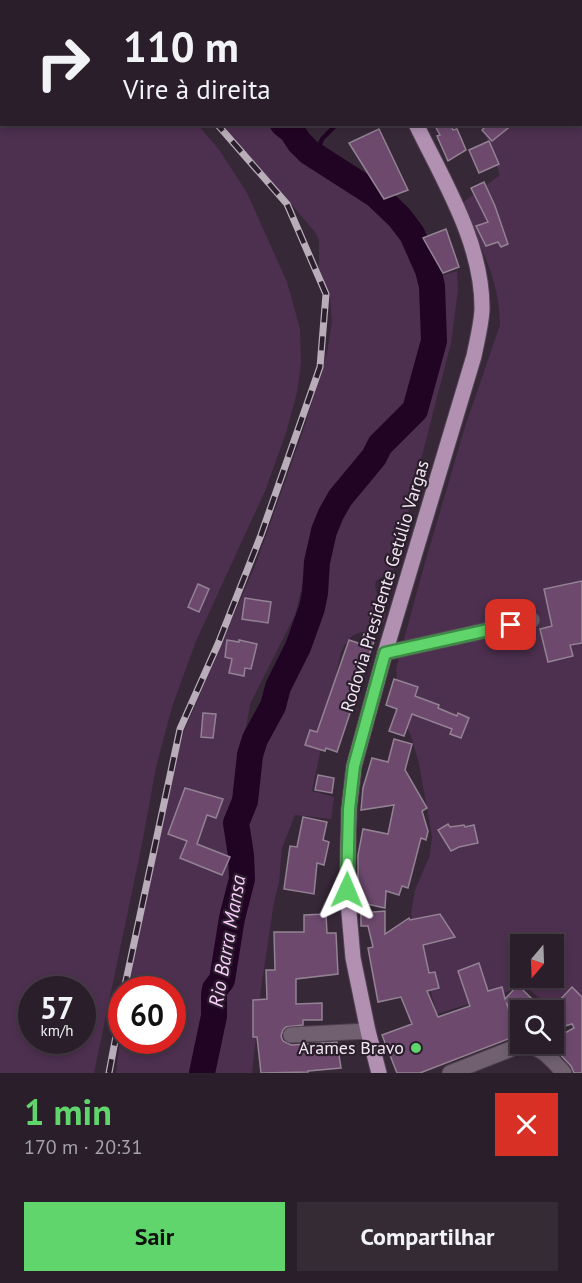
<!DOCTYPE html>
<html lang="pt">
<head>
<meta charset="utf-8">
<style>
  body { margin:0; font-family:"PT Sans",sans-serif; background:#352b35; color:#f1f3f6; height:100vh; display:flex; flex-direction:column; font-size:22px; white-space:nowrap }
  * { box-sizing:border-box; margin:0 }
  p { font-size:20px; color:#a5a2a8 }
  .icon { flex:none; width:33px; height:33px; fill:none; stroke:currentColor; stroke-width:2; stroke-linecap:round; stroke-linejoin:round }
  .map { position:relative; height:1073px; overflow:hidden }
  .details { display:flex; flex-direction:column; background:#291e29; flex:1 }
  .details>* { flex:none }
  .top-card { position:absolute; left:0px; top:0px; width:582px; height:126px; box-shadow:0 3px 9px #0003,0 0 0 2px #453c46; background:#291e29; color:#f1f3f6; overflow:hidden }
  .needle { width:39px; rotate:199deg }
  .tools { position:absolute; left:510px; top:934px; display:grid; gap:12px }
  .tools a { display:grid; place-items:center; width:54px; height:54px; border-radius:0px; background:#291e29; box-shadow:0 3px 9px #0003,0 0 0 2px #453c46; font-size:30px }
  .speed { position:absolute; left:18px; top:976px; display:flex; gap:12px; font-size:30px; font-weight:700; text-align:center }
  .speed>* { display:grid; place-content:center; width:78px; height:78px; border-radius:50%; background:#291e29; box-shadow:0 3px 9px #0003,0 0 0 2px #453c46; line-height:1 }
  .speed small { font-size:15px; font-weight:400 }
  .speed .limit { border:9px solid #d22; background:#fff; color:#111 }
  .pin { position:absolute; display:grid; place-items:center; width:51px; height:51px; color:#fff; margin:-26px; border-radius:12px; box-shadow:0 3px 9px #0006 }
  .me { position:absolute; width:66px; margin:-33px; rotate:1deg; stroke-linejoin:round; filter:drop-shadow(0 0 4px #0008) }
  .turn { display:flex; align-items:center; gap:21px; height:126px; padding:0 24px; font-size:27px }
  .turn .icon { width:78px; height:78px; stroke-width:2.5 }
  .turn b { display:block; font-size:42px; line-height:51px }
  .round { display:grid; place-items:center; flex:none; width:63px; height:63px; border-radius:0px; background:#352b35 }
  .summary { display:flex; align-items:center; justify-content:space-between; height:102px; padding:0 24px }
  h1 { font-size:36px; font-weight:800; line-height:45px; color:#60d56b }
  .button { display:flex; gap:12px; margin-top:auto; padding:12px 24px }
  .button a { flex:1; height:69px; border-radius:0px; background:#60d56b; color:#111; font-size:24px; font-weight:800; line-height:69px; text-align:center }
  .button a+a { background:#352b35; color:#f1f3f6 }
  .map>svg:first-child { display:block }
  .green { fill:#4d304f; fill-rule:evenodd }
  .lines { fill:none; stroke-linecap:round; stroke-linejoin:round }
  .stream { stroke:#210323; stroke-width:4.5 }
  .river { stroke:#210323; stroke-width:26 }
  .building { fill:#6d496e; stroke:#938293; stroke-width:1.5 }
  .street-casing { stroke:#514351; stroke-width:17 }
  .primary-casing { stroke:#514351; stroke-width:17 }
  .street { stroke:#706070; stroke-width:15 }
  .primary { stroke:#b190b2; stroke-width:15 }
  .rail-casing { stroke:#b9adb9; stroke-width:7 }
  .rail { stroke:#2c1f2d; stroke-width:4.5; stroke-dasharray:14; stroke-linecap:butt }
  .route-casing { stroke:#3e8a46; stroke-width:15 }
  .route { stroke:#60d56b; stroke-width:10 }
  .poi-dot { fill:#60d56b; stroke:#2c1f2d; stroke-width:2 }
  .labels { text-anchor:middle; stroke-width:4.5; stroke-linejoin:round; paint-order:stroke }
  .street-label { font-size:18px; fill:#f2e8f2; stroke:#2c1f2d }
  .poi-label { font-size:18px; fill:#f2e8f2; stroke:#2c1f2d; text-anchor:end }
  .water-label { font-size:20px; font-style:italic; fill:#fdcdfe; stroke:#2c1f2d }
</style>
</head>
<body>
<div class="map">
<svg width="582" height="1073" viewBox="0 0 582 1073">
  <rect width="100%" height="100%" fill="#372837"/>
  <g class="green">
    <path d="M0,0L97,1L2,2V124L198,125L220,151L247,193L287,282L300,329L301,363L297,392L286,433L265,491L196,641L172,707L156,767L142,844L94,1073H0ZM32,990H82V1041H32Z"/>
    <path d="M581,29L582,30V1033L525,986L437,1014L417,942L411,914L415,890L430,855L432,836L419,764L411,736L400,713L396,669L424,566L465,427L500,325C500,280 479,243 461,204L500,175L482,125L580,124ZM520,945H554V978H520Z"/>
    <polygon points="223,125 274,125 366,203 395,228 407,242 415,254 420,273 423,294 424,338 419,378 415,393 409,404 398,417 359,456 327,500 317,525 310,565 302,586 295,615 250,704 239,770 227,820 230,842 236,856 238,868 226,909 225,938 220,970 206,998 208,1013 200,1031 191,1073 116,1073 121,1032 122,1041 172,1041 172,990 128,990 176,760 183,734 257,561 304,428 327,353 332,322 330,297 319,268 319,240 315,232"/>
    <path d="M423,241L441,276L457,271L458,290L451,343L409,506L406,534L397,564L393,570L376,581C371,597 394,607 382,625C373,640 356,619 341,652L312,791L334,797L331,819L295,815L282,848L279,882L274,902L261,989L252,1073H210L247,871L246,852L241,827L253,800L264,751L271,727L320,612L324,594L330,535L334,525L372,471L404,435L424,407L430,392L441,346L443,319L437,280Z"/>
  </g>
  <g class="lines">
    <g class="stream">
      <polyline points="485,2 487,0"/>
      <polyline points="316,156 322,139 337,124"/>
    </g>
    <g class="river">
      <polyline points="211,0 212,2"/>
      <polyline points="202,1073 214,1016 214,994 215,989 222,980 232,918 242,879 241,855 236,823 245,801 250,755 255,739 273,706 278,687 298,647 312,608 315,593 317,562 324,531 331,514 340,498 374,457 380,445 415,410 434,341 432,286 428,270 412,234 399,217 376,195 309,152 299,142 292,131 283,124"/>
    </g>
  </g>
  <g class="building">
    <polygon points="434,124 450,124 453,130 457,129 466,150 448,161 437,136 440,135"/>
    <polygon points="488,124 513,124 492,141 482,130"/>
    <polygon points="379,129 408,190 384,199 349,143"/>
    <polygon points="489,141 499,164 479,173 469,150"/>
    <polygon points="484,182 495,206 508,244 501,247 498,242 486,246 476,226 488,222 471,188"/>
    <polygon points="446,229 459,267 443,273 423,238"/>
    <polygon points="582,581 582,643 570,645 573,656 548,662 540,629 552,626 544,589"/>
    <polygon points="198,584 209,589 199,612 188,607"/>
    <polygon points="245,598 271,602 268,623 242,619"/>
    <polygon points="364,634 375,638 337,752 326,748 325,751 305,745 310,730 317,732 349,640 361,644"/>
    <polygon points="227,640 239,642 239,640 257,644 251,669 245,668 244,676 229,673 232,659 225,657"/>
    <polygon points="394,679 418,687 415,696 439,705 438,708 457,716 458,713 469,718 461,738 450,734 452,729 412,714 404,736 389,731 397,709 386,705"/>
    <polygon points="203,713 216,714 213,738 201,737"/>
    <polygon points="394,739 412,744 405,770 427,808 422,811 428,831 426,840 421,838 408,888 402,886 399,895 386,891 385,908 362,903 362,898 358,898 358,855 363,829 388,834 394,805 361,810 363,788 372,758 388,762"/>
    <polygon points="318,775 334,778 332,793 315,790"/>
    <polygon points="185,788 223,799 216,818 207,815 197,844 230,857 222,875 180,858 187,841 168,834"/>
    <polygon points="303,817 327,822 323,840 329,842 324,865 317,863 314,894 284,889 290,846 297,847"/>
    <polygon points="448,824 450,827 464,825 465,827 474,825 478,843 459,847 451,851 438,830"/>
    <polygon points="385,911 385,934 409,918 410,920 440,914 455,937 423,945 429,973 435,972 439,988 427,991 438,1017 470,1006 458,971 479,963 488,991 502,987 505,999 518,985 544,1011 514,1011 507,1004 516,1036 420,1073 397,1073 382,1035 412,1024 401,997 378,1002 368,948 373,947 368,926 361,926 361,913"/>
    <polygon points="326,914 327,933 336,933 338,974 296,979 296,1004 322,1003 322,1020 303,1020 303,1025 286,1027 283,1030 281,1036 283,1041 291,1045 337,1042 341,1068 308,1071 308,1072 261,1073 257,1037 253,1037 253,1000 267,999 266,970 275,970 274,932 304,932 304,915"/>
    <polygon points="572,987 582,997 582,1073 574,1073 571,1066 554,1048 554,1039 574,1028 572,1024 554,1029 554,1006"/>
  </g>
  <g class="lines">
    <defs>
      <g id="street">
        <polyline points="447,2 449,0"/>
        <polyline points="515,2 517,0"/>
        <polyline points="385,653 532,620"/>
        <polyline points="291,1035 368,1031"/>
        <path d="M450,1073L521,1045C542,1046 551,1059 564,1073"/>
      </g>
      <g id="primary">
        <polyline points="359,0 360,2"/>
        <path d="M379,1073L368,1031L353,958L347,890L349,809L354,766L385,653L474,356C477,341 481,326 482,310C483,244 444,182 416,124"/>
      </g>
    </defs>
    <use href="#street" class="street-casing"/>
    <use href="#primary" class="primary-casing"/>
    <use href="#street" class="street"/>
    <use href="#primary" class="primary"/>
    <defs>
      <g id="rail">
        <polyline points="117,0 118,2"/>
        <polyline points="124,990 180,729 218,644 261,535 320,367 326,294 287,204 217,124"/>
        <polyline points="109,1073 122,1004"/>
      </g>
    </defs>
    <use href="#rail" class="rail-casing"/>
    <use href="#rail" class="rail"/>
  </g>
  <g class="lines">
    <defs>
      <polyline id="route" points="347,890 349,809 354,766 385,653 511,625"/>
    </defs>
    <use href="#route" class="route-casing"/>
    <use href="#route" class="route"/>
  </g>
  <circle class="poi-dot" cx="416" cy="1048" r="6"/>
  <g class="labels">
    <g class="street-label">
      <text transform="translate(385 586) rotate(-73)" y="6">Rodovia Presidente Getúlio Vargas</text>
    </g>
    <g class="poi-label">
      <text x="404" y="1054">Arames Bravo</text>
    </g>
    <g class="water-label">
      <text transform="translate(227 941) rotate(-80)" y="7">Rio Barra Mansa</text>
    </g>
  </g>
</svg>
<div class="tools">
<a><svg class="needle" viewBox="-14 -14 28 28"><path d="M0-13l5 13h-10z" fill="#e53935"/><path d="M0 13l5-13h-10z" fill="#a5a2a8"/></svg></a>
<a><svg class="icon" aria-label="search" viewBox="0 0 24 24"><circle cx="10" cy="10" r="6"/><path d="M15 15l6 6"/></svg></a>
</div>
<div class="speed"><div>57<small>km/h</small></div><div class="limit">60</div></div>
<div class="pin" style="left:511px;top:625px;background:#d93025"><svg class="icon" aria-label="arrive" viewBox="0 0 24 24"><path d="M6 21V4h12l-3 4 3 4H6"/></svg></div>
<svg class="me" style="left:347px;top:890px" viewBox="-20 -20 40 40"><path d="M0-17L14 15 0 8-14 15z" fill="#60d56b" stroke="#fff" stroke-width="4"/></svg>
<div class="top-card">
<div class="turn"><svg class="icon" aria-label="right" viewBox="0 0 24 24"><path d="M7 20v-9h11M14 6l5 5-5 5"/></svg><div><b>110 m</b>Vire à direita</div></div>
</div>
</div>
<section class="details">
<div class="summary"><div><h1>1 min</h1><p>170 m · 20:31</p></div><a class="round" style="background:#d93025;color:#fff"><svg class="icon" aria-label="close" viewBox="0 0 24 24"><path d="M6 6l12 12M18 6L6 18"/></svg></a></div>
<div class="button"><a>Sair</a><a>Compartilhar</a></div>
</section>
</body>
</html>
